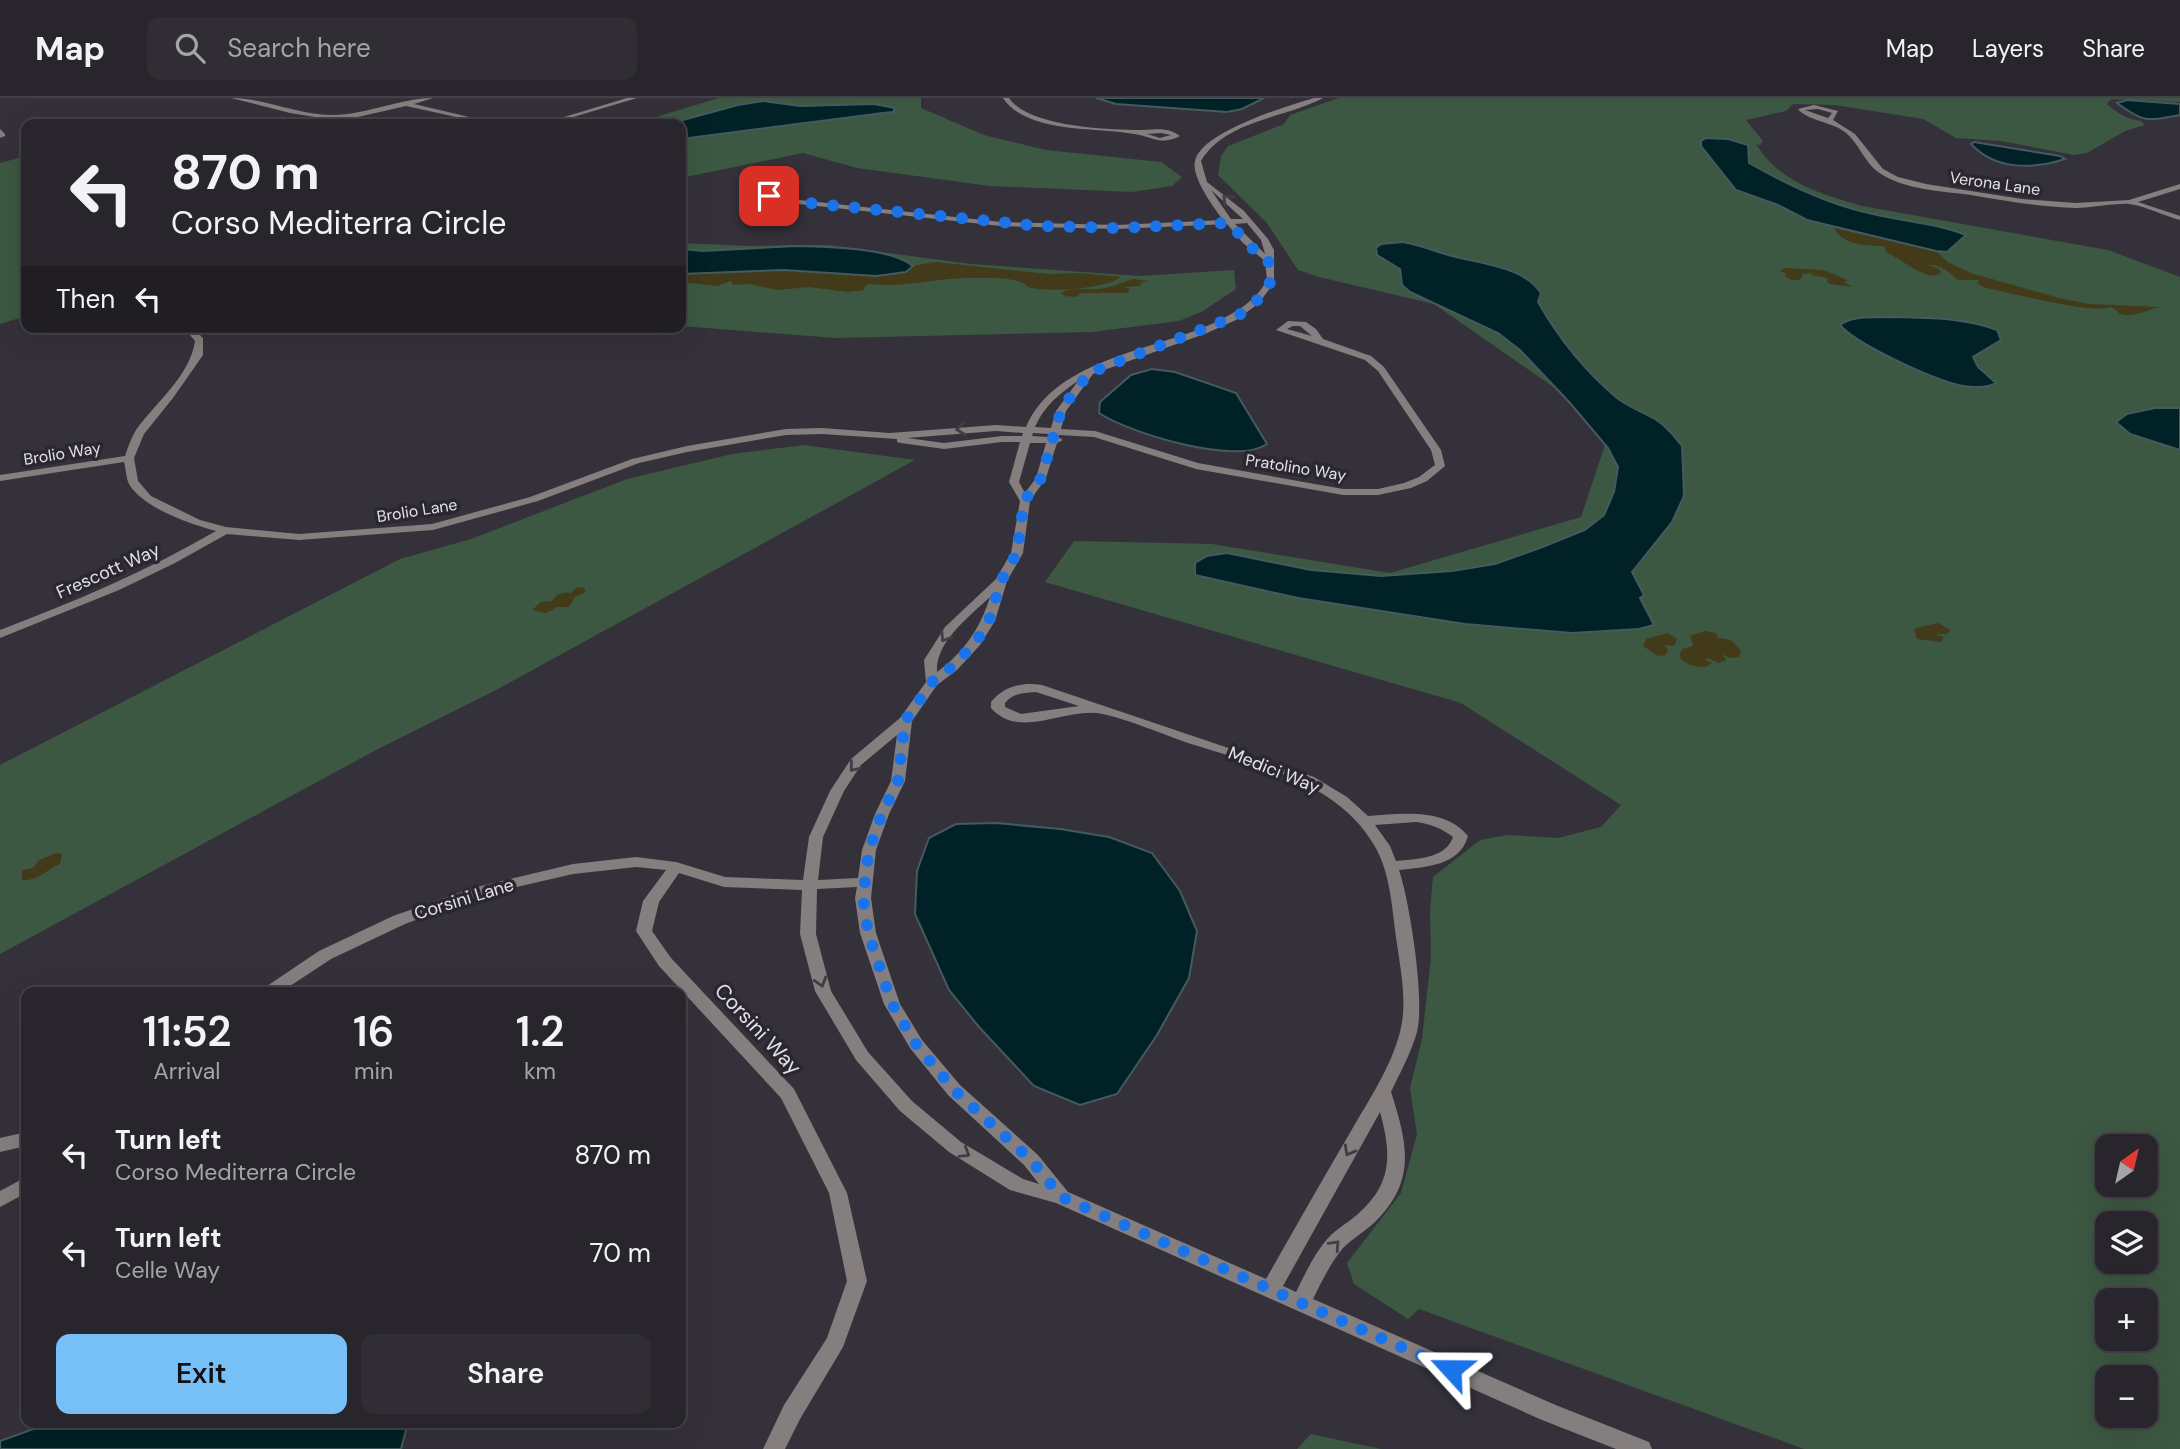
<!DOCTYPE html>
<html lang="en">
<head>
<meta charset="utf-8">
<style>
  body { margin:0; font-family:"DM Sans",sans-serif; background:#302d34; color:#f1f3f6; height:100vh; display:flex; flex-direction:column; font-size:26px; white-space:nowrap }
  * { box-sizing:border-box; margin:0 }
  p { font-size:23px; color:#a5a5a9 }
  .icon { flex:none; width:38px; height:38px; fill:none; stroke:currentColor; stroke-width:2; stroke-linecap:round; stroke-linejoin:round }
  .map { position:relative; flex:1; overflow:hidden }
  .side { position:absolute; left:21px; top:889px; width:665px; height:441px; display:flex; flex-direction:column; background:#28252c; border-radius:14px; box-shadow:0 7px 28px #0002,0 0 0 2px #444248 }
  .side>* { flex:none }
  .banner { position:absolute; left:21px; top:21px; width:665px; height:214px; border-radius:14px; box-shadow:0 7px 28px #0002,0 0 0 2px #444248; background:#28252c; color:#f1f3f6; overflow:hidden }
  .needle { width:46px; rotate:34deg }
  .controls { position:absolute; left:2095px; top:1036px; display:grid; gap:14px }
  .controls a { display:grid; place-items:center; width:63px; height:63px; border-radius:14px; background:#28252c; box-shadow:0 7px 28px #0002,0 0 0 2px #444248; font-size:35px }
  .pin { position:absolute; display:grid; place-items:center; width:60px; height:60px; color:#fff; margin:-30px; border-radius:14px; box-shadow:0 4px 10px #0006 }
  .me { position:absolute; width:77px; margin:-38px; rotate:294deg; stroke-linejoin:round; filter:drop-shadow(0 0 5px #0008) }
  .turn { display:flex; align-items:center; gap:24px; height:147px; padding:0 35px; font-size:32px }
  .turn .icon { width:91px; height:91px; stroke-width:2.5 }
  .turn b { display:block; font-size:49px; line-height:60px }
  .then { display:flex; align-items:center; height:66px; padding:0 35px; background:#0003; gap:14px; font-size:26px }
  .eta { display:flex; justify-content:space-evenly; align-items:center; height:119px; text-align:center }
  .eta b { font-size:42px; font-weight:600; line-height:49px }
  .action { display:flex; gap:14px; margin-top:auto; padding:14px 35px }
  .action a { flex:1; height:80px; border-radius:14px; background:#77bff7; color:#111; font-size:28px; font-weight:600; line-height:80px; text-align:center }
  .action a+a { background:#302d34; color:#f1f3f6 }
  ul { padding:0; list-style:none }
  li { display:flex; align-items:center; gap:21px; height:98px; padding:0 35px }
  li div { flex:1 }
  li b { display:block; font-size:26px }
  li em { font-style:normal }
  header { display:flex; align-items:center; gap:42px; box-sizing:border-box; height:98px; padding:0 35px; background:#28252c; border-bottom:2px solid #444248 }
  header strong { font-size:33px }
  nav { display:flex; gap:38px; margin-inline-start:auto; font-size:24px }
  .search { width:490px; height:63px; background:#302d34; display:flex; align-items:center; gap:18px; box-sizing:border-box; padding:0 24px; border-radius:14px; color:#a5a5a9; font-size:26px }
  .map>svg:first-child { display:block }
  .green { fill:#3c5842; fill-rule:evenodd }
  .sand { fill:#433a1a }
  .water { fill:#002125; stroke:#445a5f; stroke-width:2 }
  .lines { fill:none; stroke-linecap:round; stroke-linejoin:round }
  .minor { fill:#857e7f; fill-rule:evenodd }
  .oneway { stroke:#423d44 }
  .route { stroke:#1a73e8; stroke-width:12; stroke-dasharray:0 21.6 }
  .labels { text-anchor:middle; stroke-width:7; stroke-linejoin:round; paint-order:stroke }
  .far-street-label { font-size:16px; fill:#e2e0e6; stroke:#2b2730 }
  .street-label { font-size:18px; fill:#e2e0e6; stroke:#2b2730 }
  .near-street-label { font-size:21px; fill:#e2e0e6; stroke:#2b2730 }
</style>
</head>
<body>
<header>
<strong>Map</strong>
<div class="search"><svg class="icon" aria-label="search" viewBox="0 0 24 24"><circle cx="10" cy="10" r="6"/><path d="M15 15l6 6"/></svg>Search here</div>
<nav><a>Map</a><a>Layers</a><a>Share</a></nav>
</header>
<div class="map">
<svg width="2180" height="1351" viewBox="0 0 2180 1351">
  <rect width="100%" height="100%" fill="#35313b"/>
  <g class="green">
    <polygon points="719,0 921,0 921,10 984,37 1046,52 1161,64 1182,79 1172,88 1132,94 990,88 857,70 803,55 681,80 681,26 633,26"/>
    <path d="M1339,0H2180V4L2111,1L2107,6C2118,16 2127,21 2141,23L2145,27L2125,33L2087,55L2074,57L2001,43L1956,40L1923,21L1835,7L1793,6L1786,13L1746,22L1763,43L1760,47L1756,46C1780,85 1821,96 1862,108L2108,152L2180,179V1351H1804L1419,1211L1408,1221L1354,1186L1347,1165L1401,1095L1417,1036L1410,990L1422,941L1431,859L1430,812L1433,779L1480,742L1508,737L1558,740L1601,729L1621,707L1461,605L1045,484L1074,443L1212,446L1390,475L1581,419L1611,329L1434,206L1319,179L1298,172L1267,125L1218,77L1221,58L1228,48L1284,26L1290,17ZM2107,1048H2146V1087H2107ZM2107,1125H2146V1164H2107ZM2107,1202H2146V1241H2107ZM2107,1279H2146V1318H2107Z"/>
    <polygon points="26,58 26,218 0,226 0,65"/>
    <polygon points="681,145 749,148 828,147 971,166 1140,178 1234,172 1236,191 1203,213 1179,223 1092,234 835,240 681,228"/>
    <polygon points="804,347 915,362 500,590 376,652 0,856 0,667 400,461 471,441 627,381 732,356"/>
    <polygon points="1311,1336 1381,1351 1297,1351"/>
  </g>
  <g class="sand">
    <path d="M1834,130L1936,153L1948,164L1971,175L2059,200L2089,206L2159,209C2149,211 2138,218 2125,217C2116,216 2119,212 2110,209C2098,217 2005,194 1983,189L1977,185L1979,182H1958C1949,174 1941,166 1928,167L1939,171L1941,175C1927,185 1903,161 1887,155L1884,148C1866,148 1843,147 1834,130Z"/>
    <path d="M935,164L1048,176L1080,175L1121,179C1105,191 1051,194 1032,190C1025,189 1025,184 1018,183C1004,179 985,180 970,180C936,180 904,190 870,186L865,188L864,192L848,194L809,189L777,192L749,186L733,187L731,183L717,188L681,184V176L785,172L876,178L906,174L913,168Z"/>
    <polygon points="1784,170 1823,172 1848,182 1844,184 1852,189 1830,186 1827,184 1828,180 1811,177 1813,175 1803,176 1800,182 1791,182 1785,178 1786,175 1780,174"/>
    <path d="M1133,181L1149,183L1141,185L1140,188L1124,189L1130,191L1128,195H1081L1076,199L1065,198L1061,195C1071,189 1083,192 1095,191C1109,191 1123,184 1133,181Z"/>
    <path d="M577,489L584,490L586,494L575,499L569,509H557L546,515L532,512L541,504L552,503C557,496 561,494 571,495Z"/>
    <polygon points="1938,525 1951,532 1947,536 1936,536 1944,539 1941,544 1917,541 1914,532 1916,530"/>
    <path d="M1705,533L1716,535L1718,540L1731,542L1741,552L1739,559L1729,560L1723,556L1726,562L1719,565L1707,560L1705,562L1712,565L1706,569C1695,568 1685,568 1679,558L1682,551L1693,548L1690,538Z"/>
    <polygon points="1668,535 1677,541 1674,548 1664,547 1668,551 1666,557 1658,558 1643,548 1646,541"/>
    <path d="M56,755L62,756L60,766C45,772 40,783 22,782V772L33,770L39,762Z"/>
  </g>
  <g class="water">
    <polygon points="1096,0 1264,0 1242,11 1227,14 1116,6"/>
    <path d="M2127,2L2180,6V17C2147,23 2144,25 2117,5Z"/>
    <polygon points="763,3 800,8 874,6 895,10 893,14 883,15 681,41 681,26 668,26 738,7"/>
    <path d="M1706,40L1728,41L1748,47L1749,65C1786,86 1823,104 1864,114C1898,123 1933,124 1966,137L1947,154L1936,153L1807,122L1778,107L1736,92L1701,48V43Z"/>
    <path d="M1974,44L2060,58L2065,61C2034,71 1996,73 1971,46Z"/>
    <path d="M1403,144C1422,147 1438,155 1456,159C1484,166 1525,170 1541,195L1538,204C1558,239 1586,274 1617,300C1629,309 1642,314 1655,321C1666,328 1674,338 1682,348L1684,398L1672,424L1632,474L1644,497L1640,500L1654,527L1639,531L1572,535L1465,526L1298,500L1195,477V465L1207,458L1227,455L1311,472L1381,478L1452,473L1495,466L1540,450L1585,432L1604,417L1614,394L1618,369L1608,350L1570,305L1520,252L1498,235L1410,194L1402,187L1400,171L1377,157L1376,150L1381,146Z"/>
    <path d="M796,148C827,149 889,149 913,168L906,174L876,178L784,172L681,176V151L703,153Z"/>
    <path d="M1891,219C1927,220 1963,219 1997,232L2001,242L1973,259L1978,269L1996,285C1987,290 1969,290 1958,287C1931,280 1857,247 1840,227C1853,217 1875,220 1891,219Z"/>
    <path d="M1152,271L1175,274L1236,295L1267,346C1237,368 1129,335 1099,315L1100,304L1131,277Z"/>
    <polygon points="2155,310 2180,310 2180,352 2130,336 2116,324 2127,316"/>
    <polygon points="996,725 1060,731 1109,739 1152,755 1180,793 1197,833 1189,880 1157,937 1117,996 1080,1007 1034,988 979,929 949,892 915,816 917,773 929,740 956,726"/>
    <polygon points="50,1325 408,1325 401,1351 0,1351 0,1343"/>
  </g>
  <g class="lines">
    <g class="minor">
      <path d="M231,0C265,0 297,17 332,17C367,17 400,0 433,0L414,6L499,26H488L406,8L358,19L321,20L290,15Z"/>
      <polygon points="627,0 637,0 550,26 541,26"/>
      <path d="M1003,0H1009C1028,28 1101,31 1133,32C1149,33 1166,27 1180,38C1160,48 1154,39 1134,36C1096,29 1027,36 1003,0ZM1161,35L1171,37L1160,40L1147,36Z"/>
      <path d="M1314,0H1323C1286,20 1225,22 1201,63L1207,84L1244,113L1268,141L1274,152V185L1258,206L1236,222L1207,235L1093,276L1066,313L1061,331L1095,333L1198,365L1343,391H1378L1404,385L1419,379L1435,367L1431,352L1378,273L1365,262L1276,232L1288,223L1306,224L1316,231L1323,241L1371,258L1384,269L1441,352L1445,368L1427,383L1411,390L1378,397H1343L1196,371L1094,339L1059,337L1058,339L1063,342L1057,345L1046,380L1030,403L1023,455L1007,483L995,523L980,547L957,572L937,587L912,623L905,683L889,716L876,752L871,800L876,835L900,906L922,942L960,987L1038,1057L1068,1094L1266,1181C1294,1132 1322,1082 1351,1033C1369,1002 1391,969 1400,934C1408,904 1400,869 1396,839C1392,809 1390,773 1374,747C1337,683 1254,666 1188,645C1160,635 1132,623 1103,616C1067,608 1020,643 991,610V604C1004,588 1022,584 1042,587L1314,679L1347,699L1368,718C1402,716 1444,709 1468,738C1460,768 1425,769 1399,772C1410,805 1425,902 1417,934C1411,955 1400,975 1391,994C1407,1044 1417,1082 1376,1123C1366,1133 1353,1140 1343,1150C1330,1166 1322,1183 1313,1201L1558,1308L1649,1344L1652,1351H1616L1542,1322L1056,1105L1010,1092L949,1054L900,1013L856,962L815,893L800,836L802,792L724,789L679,775L659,804L652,833L671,860L794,991L847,1095L867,1183L843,1249L800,1321L785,1351H763L784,1307L827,1240L847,1183L829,1095L781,1000L659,868L636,833L643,803L666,772L636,769L573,776L482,797L405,826L331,861L281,894H262L264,890L319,853L393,818L473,790L573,766L636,759L676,764L725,779L803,782L809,739L830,693L851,661L900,620L926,584L924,562L945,529L996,481L1011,455L1020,403L1009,384L1020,344H1002L944,351L901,345L897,344V341L822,336L786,337L687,354L639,365L538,403L433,432L299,442L227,436L175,465L119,492L0,540V532C74,504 147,473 216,433C190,426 143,410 129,386C126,380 126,371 124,364L0,383V377L125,358C128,349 131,340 136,332C156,304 190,278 195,243L183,229H192L203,240V257L173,300L144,336L134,360L138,383L151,398L200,422L226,429L299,436L432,426L530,399L632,361L687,348L786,331L822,330L890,335L996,327L1026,329C1055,261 1153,253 1214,225C1235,215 1256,203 1267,182L1265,163L1243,145L1227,126L1117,131L1001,128L799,106L765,110L746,105V101L769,96L799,102L1001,124L1117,127L1223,122C1214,110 1191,79 1195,63C1201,34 1287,8 1314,0ZM1211,92L1243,121H1231ZM769,100L785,103L765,106L757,103ZM1247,125L1261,142L1265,156L1235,126ZM1293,228H1300L1312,238L1287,231ZM1078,283L1056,313L1051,330L1035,329C1044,308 1059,296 1078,283ZM996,333L1023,335L1022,338H1002L944,345L907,340ZM1033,335L1049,336L1048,339L1032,338ZM1030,345H1046L1036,380L1025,395L1019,384ZM990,499C980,531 964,554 937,574C935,544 970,518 990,499ZM1036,594L1079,608L1021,616L1005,609V605C1014,595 1022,595 1036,594ZM897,637L891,683L875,716L862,752L858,780L818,782L823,739L844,693L861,667ZM1416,724C1431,726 1441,730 1453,739C1446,761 1415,761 1396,763L1390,748L1375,727ZM857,789L855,800L860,835L884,906L910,950L948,997L1024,1067L1039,1086L1023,1081L961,1044L912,1003L868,954L831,893L816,836L817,791ZM1380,1014C1391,1054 1393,1084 1360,1114C1351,1123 1339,1129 1330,1138C1315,1154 1306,1174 1296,1194L1283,1188Z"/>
      <path d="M1814,7L1838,13L1833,22L1855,36L1883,71L1898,79L1926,86L2022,101L2076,105L2129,102L2180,86V91L2138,104L2180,118V122C2164,118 2146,108 2129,106C2115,105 2092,110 2076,110C2041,109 2006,103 1971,97C1941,93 1904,92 1878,74C1864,64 1859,45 1845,34C1832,24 1806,22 1798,11ZM1818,11L1832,15L1828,20L1805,12Z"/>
      <polygon points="0,31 5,36 5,38 0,40"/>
      <polygon points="26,1034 26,1048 0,1054 0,1040"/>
      <polygon points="26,1079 26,1095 0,1109 0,1093"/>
    </g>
  </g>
  <defs><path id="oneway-chevron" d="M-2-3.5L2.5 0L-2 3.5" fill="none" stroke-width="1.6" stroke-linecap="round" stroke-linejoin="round" transform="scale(1.75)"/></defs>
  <g class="oneway">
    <use href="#oneway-chevron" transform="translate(1227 101) rotate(-136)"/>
    <use href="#oneway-chevron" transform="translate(961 331) rotate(174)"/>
    <use href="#oneway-chevron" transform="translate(945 539) rotate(123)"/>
    <use href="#oneway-chevron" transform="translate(854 669) rotate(128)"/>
    <use href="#oneway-chevron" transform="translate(821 884) rotate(73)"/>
    <use href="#oneway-chevron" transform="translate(1349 1053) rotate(119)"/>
    <use href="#oneway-chevron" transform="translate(965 1055) rotate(32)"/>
    <use href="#oneway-chevron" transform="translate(1335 1147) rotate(-47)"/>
  </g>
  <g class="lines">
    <polyline class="route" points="769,98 799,104 1040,128 1117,130 1229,125 1254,152 1268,161 1271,183 1262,198 1239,217 1089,275 1068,302 1061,313 1041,380 1024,403 1017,455 1001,483 989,523 976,544 952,569 932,584 905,623 898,683 882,716 869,752 863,800 868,835 892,906 916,946 954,992 1031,1062 1061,1099 1451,1271"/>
  </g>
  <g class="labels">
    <g class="far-street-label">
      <text transform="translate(1995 85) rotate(8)" y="6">Verona Lane</text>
      <text transform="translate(62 355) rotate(-9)" y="6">Brolio Way</text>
      <text transform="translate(1296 369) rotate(9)" y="6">Pratolino Way</text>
      <text transform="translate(417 412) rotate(-9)" y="6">Brolio Lane</text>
    </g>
    <g class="street-label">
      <text transform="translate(108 473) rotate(-24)" y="6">Frescott Way</text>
      <text transform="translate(1274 672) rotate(22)" y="6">Medici Way</text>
      <text transform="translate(464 801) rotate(-17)" y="6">Corsini Lane</text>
    </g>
    <g class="near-street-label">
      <text transform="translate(758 931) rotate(47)" y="7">Corsini Way</text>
    </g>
  </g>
</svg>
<div class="controls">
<a><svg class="needle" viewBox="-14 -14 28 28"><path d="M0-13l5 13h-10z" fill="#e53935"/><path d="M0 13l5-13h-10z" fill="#a5a5a9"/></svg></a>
<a><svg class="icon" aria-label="layers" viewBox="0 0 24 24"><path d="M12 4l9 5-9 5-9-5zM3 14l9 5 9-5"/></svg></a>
<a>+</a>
<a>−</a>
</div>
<div class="pin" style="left:769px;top:98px;background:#d93025"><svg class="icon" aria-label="arrive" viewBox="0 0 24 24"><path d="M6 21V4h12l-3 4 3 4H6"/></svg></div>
<svg class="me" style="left:1451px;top:1271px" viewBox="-20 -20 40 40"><path d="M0-17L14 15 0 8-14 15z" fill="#1a73e8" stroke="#fff" stroke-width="4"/></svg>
<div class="banner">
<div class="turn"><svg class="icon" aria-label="left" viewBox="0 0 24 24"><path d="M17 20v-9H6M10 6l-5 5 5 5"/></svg><div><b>870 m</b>Corso Mediterra Circle</div></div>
<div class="then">Then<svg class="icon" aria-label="left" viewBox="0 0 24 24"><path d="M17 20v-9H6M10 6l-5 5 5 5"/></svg></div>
</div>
<section class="side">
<div class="eta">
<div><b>11:52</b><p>Arrival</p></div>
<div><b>16</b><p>min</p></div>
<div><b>1.2</b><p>km</p></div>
</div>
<ul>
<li><svg class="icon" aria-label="left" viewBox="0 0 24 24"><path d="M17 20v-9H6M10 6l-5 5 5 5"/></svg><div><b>Turn left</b><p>Corso Mediterra Circle</p></div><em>870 m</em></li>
<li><svg class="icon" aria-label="left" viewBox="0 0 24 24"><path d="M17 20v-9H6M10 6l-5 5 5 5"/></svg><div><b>Turn left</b><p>Celle Way</p></div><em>70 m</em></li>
</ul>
<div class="action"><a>Exit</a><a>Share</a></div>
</section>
</div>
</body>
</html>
